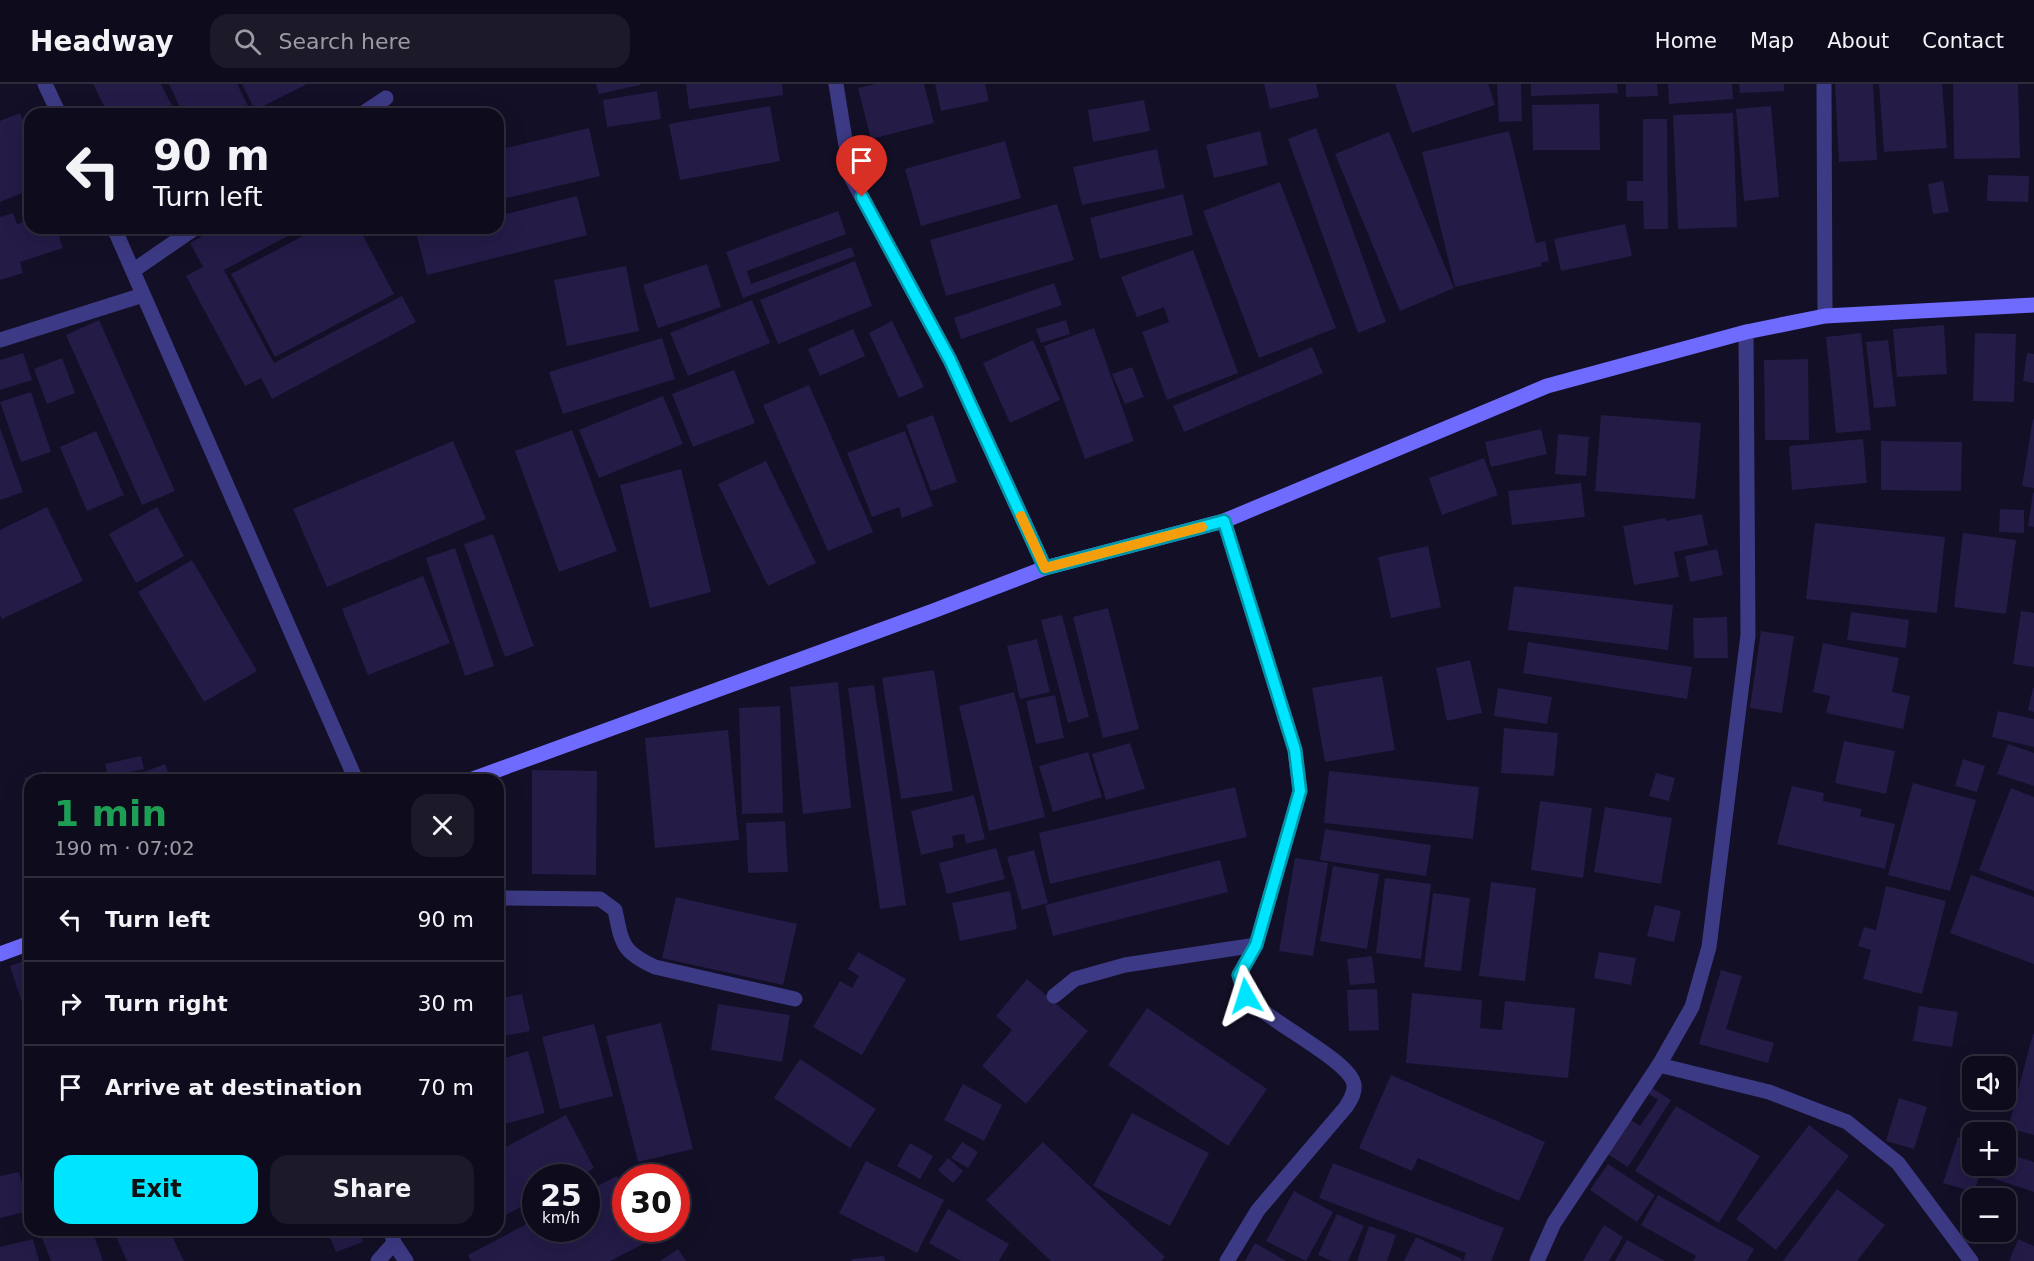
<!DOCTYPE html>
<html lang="en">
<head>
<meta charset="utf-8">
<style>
  body { margin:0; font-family:"DejaVu Sans",sans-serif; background:#1c1929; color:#f1f3f6; height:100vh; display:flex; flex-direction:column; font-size:22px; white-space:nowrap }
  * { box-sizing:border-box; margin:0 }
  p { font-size:20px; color:#9b9ba3 }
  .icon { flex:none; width:33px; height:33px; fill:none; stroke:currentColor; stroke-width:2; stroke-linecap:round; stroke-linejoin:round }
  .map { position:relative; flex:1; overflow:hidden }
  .drawer { position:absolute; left:24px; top:690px; width:480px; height:462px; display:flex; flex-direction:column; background:#0e0b1c; border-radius:18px; box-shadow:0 6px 24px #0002,0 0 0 2px #2e2b3b }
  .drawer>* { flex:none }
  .top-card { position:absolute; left:24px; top:24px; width:480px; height:126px; border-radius:18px; box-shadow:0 6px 24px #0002,0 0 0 2px #2e2b3b; background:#0e0b1c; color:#f1f3f6; overflow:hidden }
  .tools { position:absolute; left:1962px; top:972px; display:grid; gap:12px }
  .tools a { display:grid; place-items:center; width:54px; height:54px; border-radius:12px; background:#0e0b1c; box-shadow:0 6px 24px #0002,0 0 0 2px #2e2b3b; font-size:30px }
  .speed { position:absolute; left:522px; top:1080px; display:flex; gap:12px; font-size:30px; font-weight:700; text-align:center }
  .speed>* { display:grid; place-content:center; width:78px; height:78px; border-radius:50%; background:#0e0b1c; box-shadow:0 6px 24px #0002,0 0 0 2px #2e2b3b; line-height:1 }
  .speed small { font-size:15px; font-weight:400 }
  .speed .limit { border:9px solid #d22; background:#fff; color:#111 }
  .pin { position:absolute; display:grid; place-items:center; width:51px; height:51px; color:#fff; margin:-62px -26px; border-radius:50% 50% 50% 0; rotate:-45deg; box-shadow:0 0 6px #0007 }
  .pin .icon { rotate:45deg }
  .me { position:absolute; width:66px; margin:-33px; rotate:354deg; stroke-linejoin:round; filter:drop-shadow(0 0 4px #0008) }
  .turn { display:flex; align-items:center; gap:21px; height:126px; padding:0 30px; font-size:27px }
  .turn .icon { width:78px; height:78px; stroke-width:2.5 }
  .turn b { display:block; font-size:42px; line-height:51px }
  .round { display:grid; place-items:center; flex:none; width:63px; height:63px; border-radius:18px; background:#1c1929 }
  .headline { display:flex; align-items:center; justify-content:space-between; height:102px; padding:0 30px }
  h1 { font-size:36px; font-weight:600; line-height:45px; color:#1e9e55 }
  .action { display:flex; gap:12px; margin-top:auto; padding:12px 30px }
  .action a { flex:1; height:69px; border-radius:18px; background:#00e5ff; color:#111; font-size:24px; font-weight:600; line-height:69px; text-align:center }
  .action a+a { background:#1c1929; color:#f1f3f6 }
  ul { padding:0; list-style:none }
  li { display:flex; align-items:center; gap:18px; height:84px; padding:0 30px; border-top:2px solid #2e2b3b }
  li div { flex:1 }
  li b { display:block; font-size:22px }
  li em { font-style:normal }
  header { display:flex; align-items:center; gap:36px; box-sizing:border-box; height:84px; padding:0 30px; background:#0e0b1c; border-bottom:2px solid #2e2b3b }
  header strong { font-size:28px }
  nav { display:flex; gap:33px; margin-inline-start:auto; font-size:21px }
  .search { width:420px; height:54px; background:#1c1929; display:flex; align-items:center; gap:15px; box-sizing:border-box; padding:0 21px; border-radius:18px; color:#9b9ba3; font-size:22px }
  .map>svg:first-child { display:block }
  .building { fill:#241b47 }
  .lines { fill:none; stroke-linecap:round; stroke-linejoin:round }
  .street { stroke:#3d3a85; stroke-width:15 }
  .secondary { stroke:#6f6bff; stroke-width:15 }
  .route-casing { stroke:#0095a6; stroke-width:15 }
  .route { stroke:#00e5ff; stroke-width:10 }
  .slow { stroke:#f59e0b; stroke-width:10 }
</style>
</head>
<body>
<header>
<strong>Headway</strong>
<div class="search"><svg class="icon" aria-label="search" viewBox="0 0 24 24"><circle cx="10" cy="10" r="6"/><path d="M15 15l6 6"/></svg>Search here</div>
<nav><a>Home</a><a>Map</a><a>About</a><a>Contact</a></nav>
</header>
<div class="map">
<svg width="2034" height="1177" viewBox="0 0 2034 1177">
  <rect width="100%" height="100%" fill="#130f26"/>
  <g class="building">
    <polygon points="93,0 161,0 176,30 108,30"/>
    <polygon points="169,0 237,0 252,30 183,30"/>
    <polygon points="242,0 307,0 255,26"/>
    <polygon points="596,0 640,0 640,1 599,10"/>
    <polygon points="686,0 782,0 783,11 689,25"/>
    <polygon points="875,0 924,0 934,39 871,55 858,4"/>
    <polygon points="935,0 985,0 989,17 941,27"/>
    <polygon points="1264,0 1316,0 1319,13 1270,25"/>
    <polygon points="1395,0 1488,0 1495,21 1412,49"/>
    <polygon points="1497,0 1521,0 1522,37 1499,38"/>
    <polygon points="1531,0 1617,0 1618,9 1531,12"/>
    <polygon points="1626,0 1657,0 1658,12 1626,13"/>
    <polygon points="1668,0 1732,0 1733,15 1669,20"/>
    <polygon points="1739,0 1784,0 1784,7 1740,9"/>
    <polygon points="1835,0 1873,0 1877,76 1839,78"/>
    <polygon points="1879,0 1942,0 1947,64 1884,68"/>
    <polygon points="1953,0 2018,0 2020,74 1954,75"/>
    <polygon points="657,7 661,35 607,43 603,16"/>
    <polygon points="1144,16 1150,47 1093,58 1088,26"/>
    <polygon points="1599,20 1600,66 1533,66 1532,21"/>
    <polygon points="770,22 780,77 680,96 669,40"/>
    <polygon points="1771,22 1779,113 1744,117 1736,25"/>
    <polygon points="20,29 30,52 30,106 0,118 0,37"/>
    <polygon points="1733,29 1737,143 1678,145 1673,31"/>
    <polygon points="1643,35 1667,35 1668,145 1644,145 1643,117 1627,117 1627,97 1643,97"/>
    <polygon points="589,44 600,92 498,116 498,66"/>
    <polygon points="1316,44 1386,238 1358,249 1288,55"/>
    <polygon points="1260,47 1268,81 1214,94 1206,61"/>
    <polygon points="1509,47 1536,159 1545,157 1549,177 1541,179 1542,182 1455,203 1422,68"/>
    <polygon points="1389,48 1454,204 1400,227 1335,70"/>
    <polygon points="1005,57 1021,114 921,142 905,85"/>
    <polygon points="1157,65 1165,104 1082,121 1073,83"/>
    <polygon points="1988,91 2029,92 2028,118 1987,117"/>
    <polygon points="1943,97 1949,128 1933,130 1928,100"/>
    <polygon points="1280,98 1336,244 1259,274 1203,127"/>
    <polygon points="1183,110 1193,151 1100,175 1090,134"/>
    <polygon points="577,112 587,151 427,191 417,152 451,144 498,144 498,132"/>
    <polygon points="1057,120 1074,176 946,212 930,156"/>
    <polygon points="838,127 846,150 747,187 751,200 851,163 855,172 743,214 726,168"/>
    <polygon points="13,129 17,140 30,136 30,144 37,144 38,148 56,144 63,164 20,178 23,189 0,196 0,133"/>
    <polygon points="1625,140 1632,172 1561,187 1554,155"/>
    <polygon points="217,144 303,144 224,186 274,279 402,212 416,238 272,315 261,294 245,302 186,192 203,183 190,159"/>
    <polygon points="318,144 359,144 394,210 275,273 231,190"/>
    <polygon points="1193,166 1238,289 1167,316 1142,248 1169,238 1164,223 1137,233 1121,193"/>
    <polygon points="855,177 872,222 778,260 760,216"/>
    <polygon points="707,180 721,223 658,244 643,201"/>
    <polygon points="626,182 639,247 567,262 554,196"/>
    <polygon points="1054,199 1062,221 961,255 954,234"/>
    <polygon points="752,216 770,259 688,292 670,249"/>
    <polygon points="99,236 175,407 142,421 66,251"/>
    <polygon points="1066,236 1070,250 1041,259 1036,245"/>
    <polygon points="892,237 924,303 899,314 869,249"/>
    <polygon points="1944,241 1947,290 1897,293 1893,245"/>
    <polygon points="1094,244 1134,357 1085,375 1044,262"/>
    <polygon points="853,245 865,272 820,292 808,265"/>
    <polygon points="1861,249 1871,346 1836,349 1826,253"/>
    <polygon points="1975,249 2016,250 2014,318 1973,317"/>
    <polygon points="662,254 675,295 563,330 549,288"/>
    <polygon points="1033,256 1060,316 1010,339 983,279"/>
    <polygon points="1888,256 1896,322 1874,324 1866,258"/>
    <polygon points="1312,263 1323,289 1184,348 1173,322"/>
    <polygon points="23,269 32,296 0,306 0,276"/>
    <polygon points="2027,269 2034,270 2034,299 2023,297"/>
    <polygon points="62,274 75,309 47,320 34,285"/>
    <polygon points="1808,275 1809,356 1765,356 1764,276"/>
    <polygon points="1132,283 1144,313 1125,320 1112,290"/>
    <polygon points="734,286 755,339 693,363 672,310"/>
    <polygon points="809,301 873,448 828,467 763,321"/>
    <polygon points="31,308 51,368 21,378 0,318"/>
    <polygon points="663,312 683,360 599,394 579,346"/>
    <polygon points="933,331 957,398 931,407 906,341"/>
    <polygon points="1601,331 1701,339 1695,415 1595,407"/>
    <polygon points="2033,335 2034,335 2034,404 2022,402"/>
    <polygon points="0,344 23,408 0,416"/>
    <polygon points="1541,345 1547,370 1491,383 1485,358"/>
    <polygon points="572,346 617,467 559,488 515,367"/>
    <polygon points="96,347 124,411 87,427 60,363"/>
    <polygon points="905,347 933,422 902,434 899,423 872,433 847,369"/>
    <polygon points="1558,350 1589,353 1586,392 1555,390"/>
    <polygon points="1863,355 1867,399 1792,406 1789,362"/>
    <polygon points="453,357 486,435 327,503 293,425"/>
    <polygon points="1881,357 1962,358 1961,407 1881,406"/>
    <polygon points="1484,374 1498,411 1442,431 1429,394"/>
    <polygon points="766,377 816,479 768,502 718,400"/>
    <polygon points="681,385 711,508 650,524 620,401"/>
    <polygon points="1581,399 1585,433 1512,441 1508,407"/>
    <polygon points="2033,409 2034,409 2034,443 2028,442"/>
    <polygon points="47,423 83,497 2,535 0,531 0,446"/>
    <polygon points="157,423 184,472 136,499 109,450"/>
    <polygon points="2000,425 2024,426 2024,449 1999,448"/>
    <polygon points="1702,430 1708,461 1674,468 1679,493 1634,501 1623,442 1665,434 1666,437"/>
    <polygon points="1815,439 1945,453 1937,529 1806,515"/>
    <polygon points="1963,449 2016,456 2006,530 1954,523"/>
    <polygon points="493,450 534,562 505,573 464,460"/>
    <polygon points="1428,462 1441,523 1391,534 1378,473"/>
    <polygon points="455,464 494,582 465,592 426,474"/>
    <polygon points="1717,465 1723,491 1690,498 1685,472"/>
    <polygon points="192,476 257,587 204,618 138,508"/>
    <polygon points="423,492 450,559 368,591 342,525"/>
    <polygon points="1514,502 1673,521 1668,566 1508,546"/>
    <polygon points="1108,524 1139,645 1103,654 1073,533"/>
    <polygon points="2021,527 2034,529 2034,583 2013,580"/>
    <polygon points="1851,528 1909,536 1906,564 1847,556"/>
    <polygon points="1062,531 1089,633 1068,639 1041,536"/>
    <polygon points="1727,533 1728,574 1694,574 1693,534"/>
    <polygon points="1761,547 1794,552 1782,629 1750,624"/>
    <polygon points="1037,555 1050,608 1020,615 1007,562"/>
    <polygon points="1528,558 1692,583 1687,615 1523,589"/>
    <polygon points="1823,559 1899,574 1892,608 1910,612 1903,645 1826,629 1830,612 1813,608"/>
    <polygon points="1470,576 1482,629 1447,637 1436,584"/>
    <polygon points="934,586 953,707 901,715 882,594"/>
    <polygon points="1382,592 1395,666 1325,678 1312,604"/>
    <polygon points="838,598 851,724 803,730 790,603"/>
    <polygon points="874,601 906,821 880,825 848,604"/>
    <polygon points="1498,604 1552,613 1547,640 1494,632"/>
    <polygon points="2033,604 2034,604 2034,628 2028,626"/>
    <polygon points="1014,608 1045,733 989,747 959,622"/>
    <polygon points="1055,611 1064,654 1036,660 1026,617"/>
    <polygon points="780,622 783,729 742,730 739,624"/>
    <polygon points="1998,627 2034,635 2034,663 1992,653"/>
    <polygon points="1504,644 1558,649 1554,692 1501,689"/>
    <polygon points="728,646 739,756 655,764 645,654"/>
    <polygon points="1844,657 1895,667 1886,710 1835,699"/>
    <polygon points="1130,659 1145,705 1106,716 1092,670"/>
    <polygon points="2008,660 2034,669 2034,702 1997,690"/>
    <polygon points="1088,668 1102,713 1053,728 1039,682"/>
    <polygon points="141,672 144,685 108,693 105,680"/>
    <polygon points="1963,675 1985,682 1977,708 1955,702"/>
    <polygon points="165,680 171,696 134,696 133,692"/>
    <polygon points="532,686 597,687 596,791 532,790"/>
    <polygon points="46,687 49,696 30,696 30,710 24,694"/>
    <polygon points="1329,687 1479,703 1473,755 1324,739"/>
    <polygon points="1656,689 1675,694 1669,717 1649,712"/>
    <polygon points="1913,699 1976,716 1950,807 1888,791"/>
    <polygon points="1792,702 1824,709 1823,717 1862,725 1860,732 1895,740 1885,785 1777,760"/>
    <polygon points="1235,703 1247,753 1050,800 1039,749"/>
    <polygon points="2011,704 2034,713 2034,807 1979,786"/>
    <polygon points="974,711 985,755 966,760 964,750 952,752 954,763 921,771 911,727"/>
    <polygon points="1540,717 1592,724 1583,794 1531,786"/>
    <polygon points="1605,723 1672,734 1661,800 1594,788"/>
    <polygon points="785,737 788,788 748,789 746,739"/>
    <polygon points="498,744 502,762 498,763"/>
    <polygon points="1325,745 1431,761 1426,792 1320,776"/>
    <polygon points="996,764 1005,795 947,810 939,779"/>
    <polygon points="1034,766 1048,819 1022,826 1007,773"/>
    <polygon points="1295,774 1328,779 1313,872 1279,867"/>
    <polygon points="1220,776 1228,808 1053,852 1045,821"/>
    <polygon points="1333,782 1379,790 1367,865 1320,857"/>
    <polygon points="1971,791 2034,813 2034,880 1950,849"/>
    <polygon points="1385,794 1431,800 1421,875 1376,869"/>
    <polygon points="1491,798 1536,804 1525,897 1479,892"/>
    <polygon points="1886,802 1946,817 1922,910 1863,895 1871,866 1858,862 1864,843 1876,846"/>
    <polygon points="1010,807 1017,845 960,857 952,819"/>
    <polygon points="1433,809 1470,814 1461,887 1424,883"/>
    <polygon points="676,813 797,840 783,901 662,874"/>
    <polygon points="1655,821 1681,827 1674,858 1647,852"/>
    <polygon points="858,868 906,895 862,971 813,943 840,897 852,904 859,892 848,885"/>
    <polygon points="1599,868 1636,874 1631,901 1594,894"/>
    <polygon points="1372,872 1375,899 1350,901 1347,875"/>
    <polygon points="30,875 30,929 26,931 10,882"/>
    <polygon points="1721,886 1742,892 1726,945 1774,959 1768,979 1699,960"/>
    <polygon points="1027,895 1088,947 1026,1020 982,982 1012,946 996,932"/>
    <polygon points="1377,905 1379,946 1349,947 1347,906"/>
    <polygon points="1412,909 1482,916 1480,944 1502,946 1505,917 1575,924 1568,994 1406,979"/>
    <polygon points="522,910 530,947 498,953 498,915"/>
    <polygon points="718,920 790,931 782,978 711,966"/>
    <polygon points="1919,922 1958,928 1952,963 1913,957"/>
    <polygon points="1147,924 1267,1005 1228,1062 1108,981"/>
    <polygon points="661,939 693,1065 638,1078 606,952"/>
    <polygon points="594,940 613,1012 560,1025 542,953"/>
    <polygon points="2033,950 2034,950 2034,1051 2008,1044"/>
    <polygon points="528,967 545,1029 498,1042 498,976"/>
    <polygon points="800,975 876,1025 850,1064 774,1014"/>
    <polygon points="1391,991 1545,1058 1519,1117 1418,1074 1412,1087 1359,1064"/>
    <polygon points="963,1000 1002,1021 984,1057 944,1036"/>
    <polygon points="1650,1003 1671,1016 1628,1083 1606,1069 1628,1034 1640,1042 1658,1016 1646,1008"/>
    <polygon points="1899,1014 1927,1023 1914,1065 1886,1057"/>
    <polygon points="1676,1022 1760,1072 1719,1139 1635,1087"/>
    <polygon points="1132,1029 1209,1069 1170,1142 1093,1102"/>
    <polygon points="566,1031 594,1084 577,1094 536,1094 536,1115 498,1135 498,1067"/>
    <polygon points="1809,1041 1849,1072 1776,1166 1736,1135"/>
    <polygon points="1958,1053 1972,1058 1972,1082 2006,1082 2006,1069 2034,1078 2034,1108 1980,1090 1974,1108 1943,1099"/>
    <polygon points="962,1058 978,1068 968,1084 951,1074"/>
    <polygon points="1043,1058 1165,1173 1161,1177 1051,1177 986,1116"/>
    <polygon points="910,1059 933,1072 920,1095 897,1082"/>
    <polygon points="948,1074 963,1087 953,1099 938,1086"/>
    <polygon points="866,1077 944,1116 917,1169 839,1129"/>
    <polygon points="1333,1079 1504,1144 1491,1177 1463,1177 1466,1169 1319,1114"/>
    <polygon points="1608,1080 1655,1111 1637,1138 1590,1106"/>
    <polygon points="19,1088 29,1127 0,1134 0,1092"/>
    <polygon points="617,1092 626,1108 626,1144 645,1144 651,1156 610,1177 471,1177 468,1171 536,1135 536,1144 586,1144 586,1108"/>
    <polygon points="1837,1105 1885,1141 1857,1177 1783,1177"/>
    <polygon points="1294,1107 1333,1128 1306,1177 1266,1157"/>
    <polygon points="1658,1111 1754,1165 1747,1177 1693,1177 1696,1172 1641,1141"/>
    <polygon points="948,1125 1009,1160 999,1177 961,1177 929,1159"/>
    <polygon points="1337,1130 1364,1142 1348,1177 1332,1177 1318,1171"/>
    <polygon points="1604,1141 1623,1153 1609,1177 1583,1177"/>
    <polygon points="1369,1142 1396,1151 1387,1177 1357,1177"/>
    <polygon points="39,1146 92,1146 103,1177 51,1177"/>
    <polygon points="113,1146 169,1146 184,1177 127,1177"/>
    <polygon points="327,1146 359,1146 363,1158 336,1168"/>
    <polygon points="1416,1153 1462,1175 1461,1177 1404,1177"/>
    <polygon points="33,1155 39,1177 0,1177 0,1163"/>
    <polygon points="2018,1155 2034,1162 2034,1177 2009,1177"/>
    <polygon points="1627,1156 1665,1177 1615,1177"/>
    <polygon points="1255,1159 1286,1177 1245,1177"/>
    <polygon points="678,1165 686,1177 660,1177"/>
    <polygon points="884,1172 885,1177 852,1177 852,1175"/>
  </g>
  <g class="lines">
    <g class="street">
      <polyline points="45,0 59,30"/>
      <polyline points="836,0 851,93 950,276 1045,484"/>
      <polyline points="1824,0 1825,232"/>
      <polyline points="362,30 386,14"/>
      <polyline points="114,144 356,696"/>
      <polyline points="134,186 195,144"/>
      <polyline points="0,256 143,211"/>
      <path d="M1224,437L1295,666L1300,707L1256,861L1239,891C1241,898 1243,908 1247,913C1265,936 1352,977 1354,1001C1355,1010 1350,1016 1346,1023L1258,1126L1227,1177"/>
      <path d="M498,814L600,815L615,826C622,860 622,868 655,883L795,915"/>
      <polyline points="1054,912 1075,895 1125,881 1256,861"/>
      <polyline points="1659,981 1769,1008 1847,1038 1898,1079 1971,1177"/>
      <polyline points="391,1146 394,1159 406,1177"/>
      <polyline points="378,1177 394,1159"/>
      <polyline points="1537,1177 1554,1139 1659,981 1692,923 1709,863 1748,551 1746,248"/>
    </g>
    <g class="secondary">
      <polyline points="470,696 933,527 1045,484 1224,437 1547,302 1746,248 1825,232 2034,221"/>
      <polyline points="0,870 30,859"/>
    </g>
  </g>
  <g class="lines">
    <defs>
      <polyline id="route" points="862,113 950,276 1045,484 1224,437 1295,666 1300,707 1256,861 1239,891 1246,912"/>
    </defs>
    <use href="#route" class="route-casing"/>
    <use href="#route" class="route"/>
    <polyline class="slow" points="1021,432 1045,484 1202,443"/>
  </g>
</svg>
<div class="tools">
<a><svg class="icon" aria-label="sound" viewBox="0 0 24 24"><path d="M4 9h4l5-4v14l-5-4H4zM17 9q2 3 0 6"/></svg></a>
<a>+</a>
<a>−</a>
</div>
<div class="speed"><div>25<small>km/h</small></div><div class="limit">30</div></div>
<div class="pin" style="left:862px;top:113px;background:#d93025"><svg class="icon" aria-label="arrive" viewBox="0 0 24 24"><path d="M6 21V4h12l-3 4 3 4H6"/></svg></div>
<svg class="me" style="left:1246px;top:912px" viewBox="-20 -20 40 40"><path d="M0-17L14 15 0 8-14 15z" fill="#00e5ff" stroke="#fff" stroke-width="4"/></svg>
<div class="top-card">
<div class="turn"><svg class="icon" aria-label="left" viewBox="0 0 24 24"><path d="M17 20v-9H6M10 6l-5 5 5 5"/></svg><div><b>90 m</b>Turn left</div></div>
</div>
<section class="drawer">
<div class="headline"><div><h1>1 min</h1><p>190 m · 07:02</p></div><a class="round"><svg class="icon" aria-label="close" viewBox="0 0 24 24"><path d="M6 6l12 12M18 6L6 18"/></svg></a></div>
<ul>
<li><svg class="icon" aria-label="left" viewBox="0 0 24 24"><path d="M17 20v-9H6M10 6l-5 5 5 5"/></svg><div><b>Turn left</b></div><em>90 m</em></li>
<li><svg class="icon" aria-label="right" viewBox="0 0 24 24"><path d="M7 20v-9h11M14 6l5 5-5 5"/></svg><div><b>Turn right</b></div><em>30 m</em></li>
<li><svg class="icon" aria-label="arrive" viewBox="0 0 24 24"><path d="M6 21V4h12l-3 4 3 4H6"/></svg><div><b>Arrive at destination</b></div><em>70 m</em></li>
</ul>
<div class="action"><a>Exit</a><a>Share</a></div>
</section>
</div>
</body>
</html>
